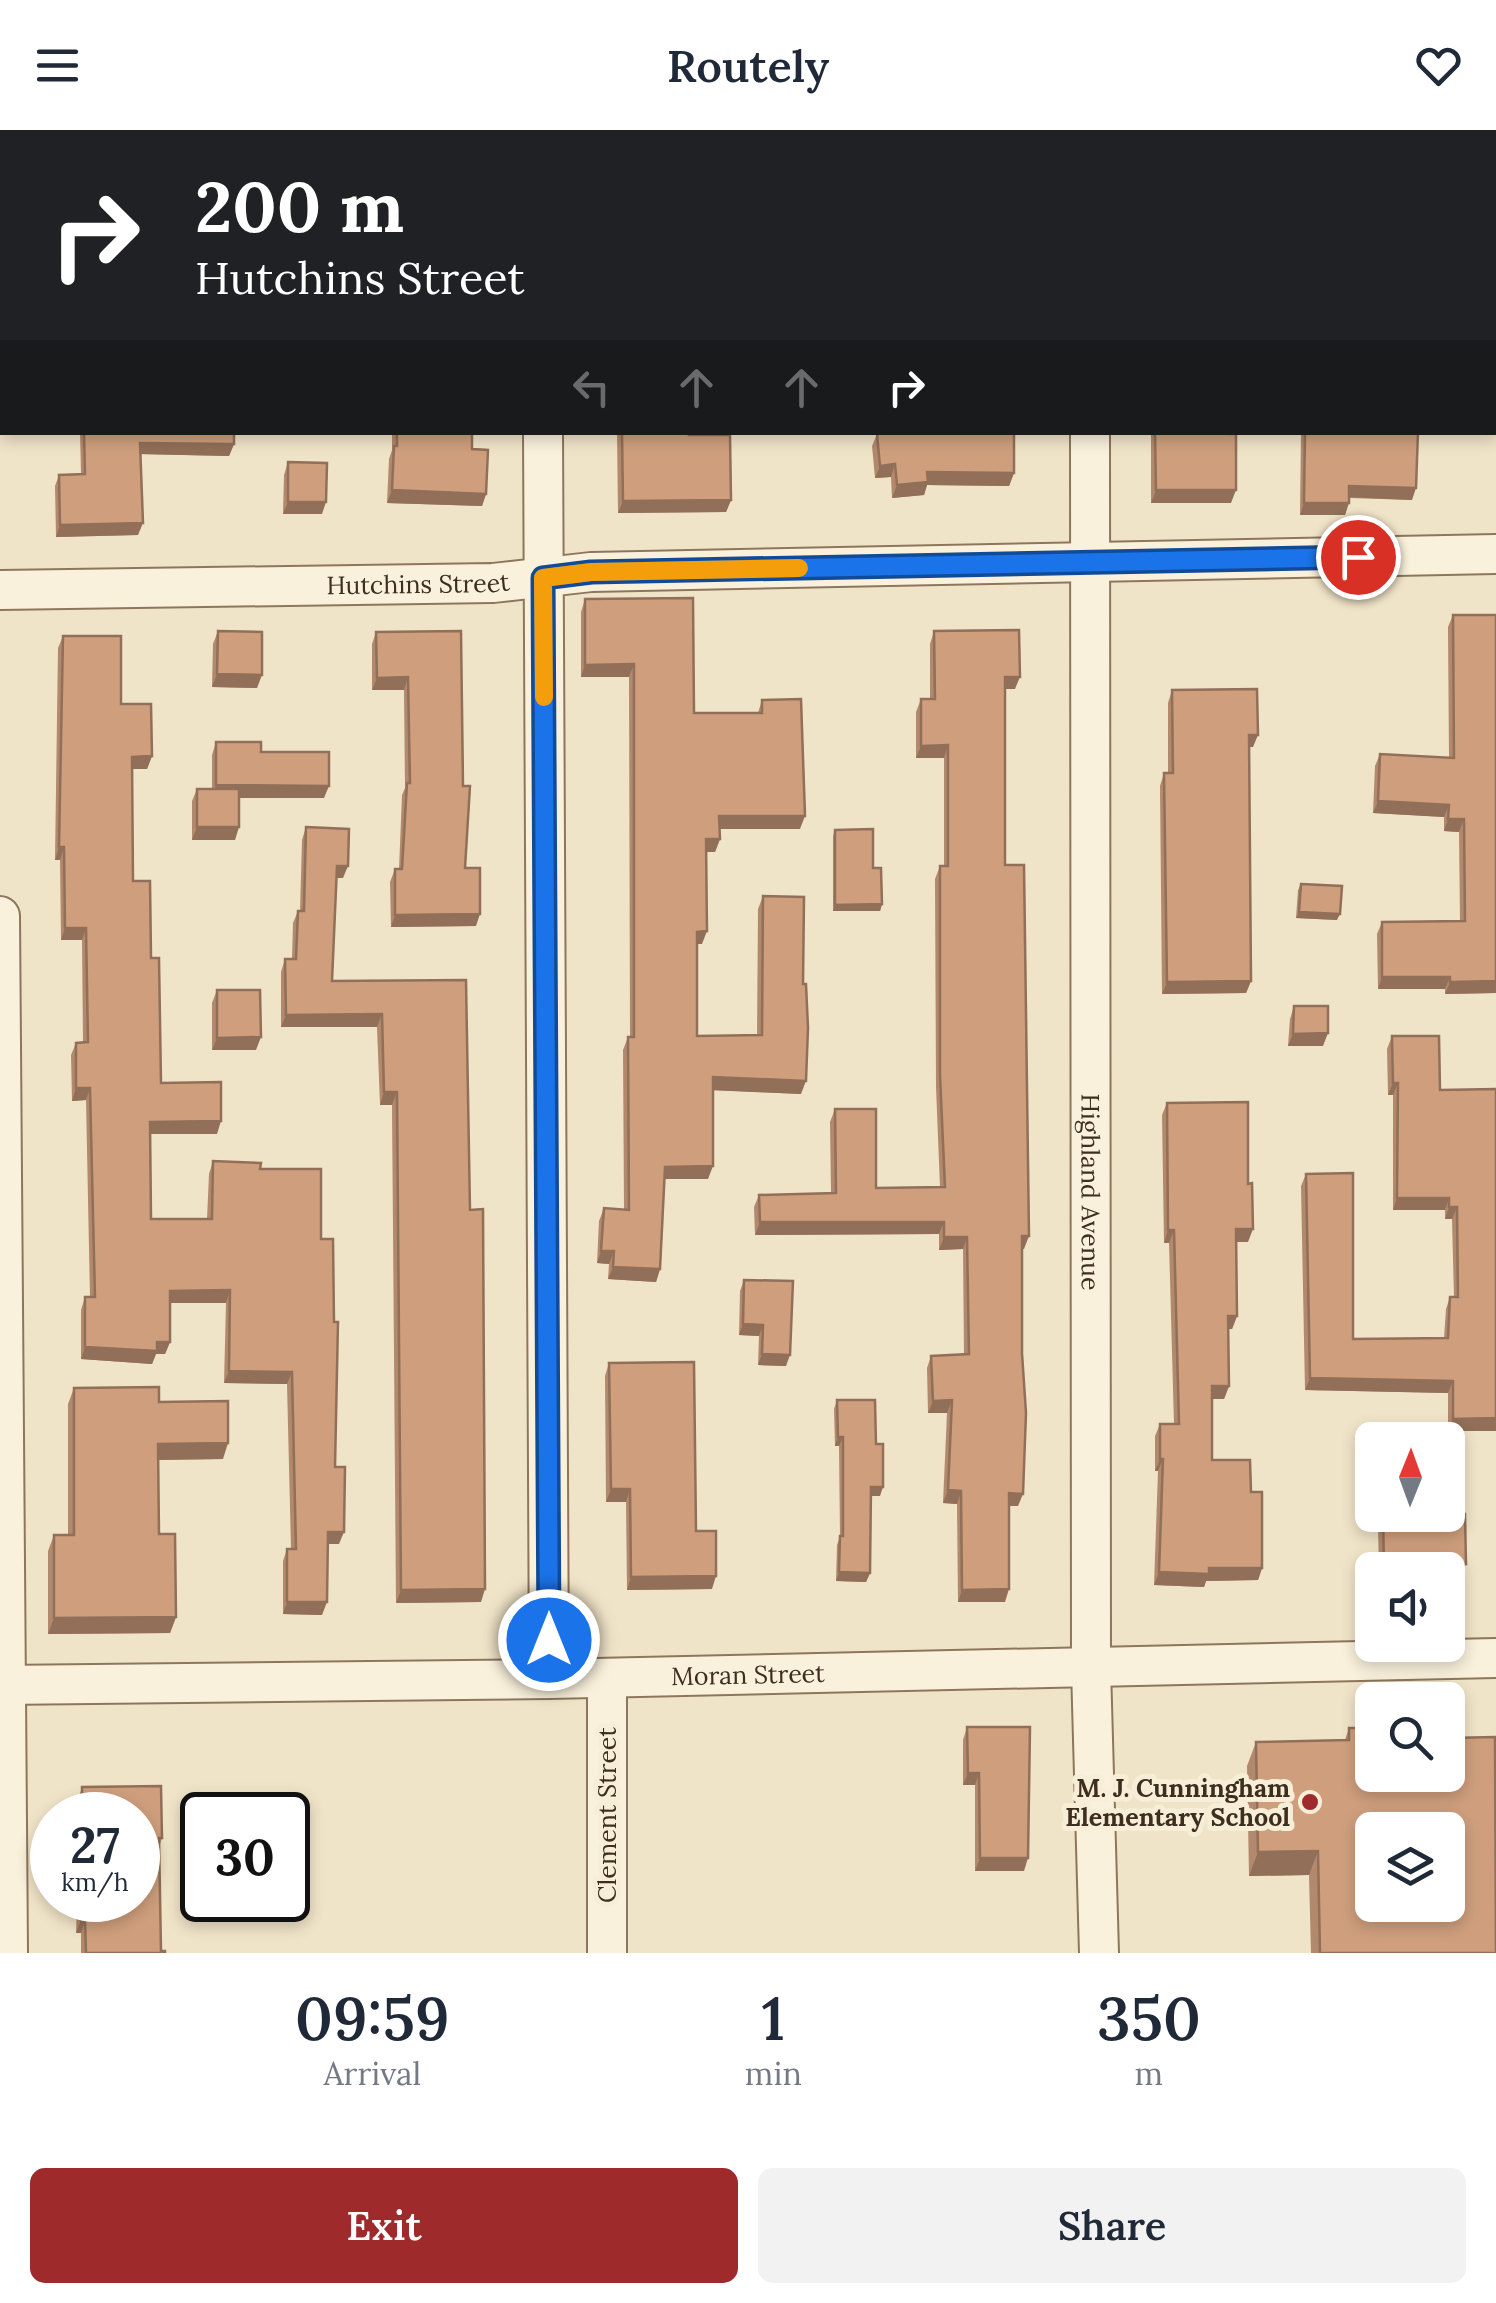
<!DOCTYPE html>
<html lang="en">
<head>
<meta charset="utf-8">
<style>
  body { margin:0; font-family:Lora,serif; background:#f2f2f3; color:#1f2937; height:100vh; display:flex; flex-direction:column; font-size:38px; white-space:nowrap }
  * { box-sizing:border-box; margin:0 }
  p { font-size:32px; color:#747a83 }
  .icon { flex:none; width:55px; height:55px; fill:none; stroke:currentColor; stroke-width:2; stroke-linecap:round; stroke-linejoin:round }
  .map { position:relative; height:1823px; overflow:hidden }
  .details { display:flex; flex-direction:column; background:#fff; flex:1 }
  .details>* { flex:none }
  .top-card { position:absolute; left:0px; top:0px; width:1498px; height:305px; box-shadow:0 5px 15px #0003; background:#202124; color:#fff; overflow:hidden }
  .needle { width:65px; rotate:1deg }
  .buttons { position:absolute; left:1355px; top:1292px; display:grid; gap:20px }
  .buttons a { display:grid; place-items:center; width:110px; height:110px; border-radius:15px; background:#fff; box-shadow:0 5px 15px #0003; font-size:50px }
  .speed { position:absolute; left:30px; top:1662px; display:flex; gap:20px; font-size:50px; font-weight:700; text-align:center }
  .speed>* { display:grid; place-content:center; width:130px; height:130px; border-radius:50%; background:#fff; box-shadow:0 5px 15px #0003; line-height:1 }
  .speed small { font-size:25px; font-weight:400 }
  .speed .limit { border:5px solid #111; border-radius:15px; background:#fff; color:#111 }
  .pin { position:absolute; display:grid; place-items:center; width:85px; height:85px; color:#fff; margin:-42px; border:5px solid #fff; border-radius:50%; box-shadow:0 2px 10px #0007 }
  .me { position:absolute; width:110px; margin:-55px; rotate:0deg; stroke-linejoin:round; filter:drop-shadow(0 0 8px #0008) }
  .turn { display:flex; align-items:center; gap:35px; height:210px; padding:0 30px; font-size:45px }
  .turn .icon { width:130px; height:130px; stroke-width:2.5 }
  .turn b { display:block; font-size:70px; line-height:85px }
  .lanes { display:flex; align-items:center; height:95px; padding:0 30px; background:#0003; justify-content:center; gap:50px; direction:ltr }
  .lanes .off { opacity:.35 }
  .eta { display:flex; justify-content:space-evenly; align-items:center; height:170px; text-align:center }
  .eta b { font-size:60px; font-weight:600; line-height:70px }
  .action { display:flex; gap:20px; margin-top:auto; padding:20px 30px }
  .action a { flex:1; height:115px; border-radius:15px; background:#9e2a2b; color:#fff; font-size:40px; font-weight:600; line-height:115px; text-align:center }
  .action a+a { background:#f2f2f3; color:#1f2937 }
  header { display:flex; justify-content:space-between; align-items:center; height:130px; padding:0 30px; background:#fff; font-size:45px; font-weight:600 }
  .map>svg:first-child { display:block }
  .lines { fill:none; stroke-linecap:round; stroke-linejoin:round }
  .street-casing { stroke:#8d765c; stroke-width:42 }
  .street { stroke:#faf1dc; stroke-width:38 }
  .wall { fill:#b2896c }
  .shaded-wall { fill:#916f58 }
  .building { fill:#cf9f7d; stroke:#916f58; stroke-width:2.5; fill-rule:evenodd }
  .route-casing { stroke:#114b97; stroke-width:25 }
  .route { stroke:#1a73e8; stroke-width:18 }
  .slow { stroke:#f59e0b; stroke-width:18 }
  .poi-dot { fill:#9e2a2b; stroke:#f7eed8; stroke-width:4 }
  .labels { text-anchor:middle; stroke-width:10; stroke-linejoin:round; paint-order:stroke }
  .street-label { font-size:25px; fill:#3d2e20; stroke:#f7eed8 }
  .poi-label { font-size:25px; font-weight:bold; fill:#3d2e20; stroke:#f7eed8; text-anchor:end }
</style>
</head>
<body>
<header><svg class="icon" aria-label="menu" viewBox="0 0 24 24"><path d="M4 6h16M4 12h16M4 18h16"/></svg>Routely<svg class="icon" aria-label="heart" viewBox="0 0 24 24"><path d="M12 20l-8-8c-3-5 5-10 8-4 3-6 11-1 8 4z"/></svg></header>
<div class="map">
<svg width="1496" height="1823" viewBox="0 0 1496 1823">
  <rect width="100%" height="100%" fill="#f0e4c8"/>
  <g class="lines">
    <defs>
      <g id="street">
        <polyline points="541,0 541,2"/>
        <polyline points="1089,0 1089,2"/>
        <polyline points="543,302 549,1549"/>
        <path id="s1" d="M1090,302L1091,1538L1099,1823"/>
        <path id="s2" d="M0,460L493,453L591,442L1496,424"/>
        <polyline points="0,786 8,1823"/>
        <path id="s3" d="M0,1555L549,1549L1496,1528"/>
        <polyline points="607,1823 607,1548"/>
      </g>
    </defs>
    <use href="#street" class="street-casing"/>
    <use href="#street" class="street"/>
  </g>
  <g class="wall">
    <polygon points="80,302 234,302 234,314 229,326 141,324 138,405 56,407 55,356 59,345 81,344"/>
    <polygon points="392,302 472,302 472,319 486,364 482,376 387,373 389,329 392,320"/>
    <polygon points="617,302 689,302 689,305 731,370 726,382 618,383"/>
    <polygon points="1151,302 1205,302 1231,373 1151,373"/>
    <polygon points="1301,302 1418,302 1412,370 1349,368 1345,385 1300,385"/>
    <polygon points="877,304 1014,343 1009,356 927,355 924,365 892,368 891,347 875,348 872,316"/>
    <polygon points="288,332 322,384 283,384 284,345"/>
    <polygon points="585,469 694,583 758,583 762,570 800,699 719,699 720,709 715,722 706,722 702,814 697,814 697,906 757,906 758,779 763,766 801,964 713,960 708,1049 665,1049 660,1139 656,1152 608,1149 609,1134 597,1133 599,1091 604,1078 624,1079 623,920 628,907 630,907 629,547 581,547 581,482"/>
    <polygon points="1453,485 1496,485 1496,863 1445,864 1445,859 1378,859 1377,804 1382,792 1460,791 1459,702 1444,701 1444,687 1373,683 1375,636 1380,624 1449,628 1448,497"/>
    <polygon points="218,501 257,558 212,557 213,514"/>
    <polygon points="461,501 465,738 476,796 391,797 390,752 395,739 399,739 402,665 405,658 404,560 372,560 372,514 376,502"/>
    <polygon points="934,501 1015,559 1005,559 1005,735 1024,1119 1022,1119 1018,1376 1009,1376 1005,1472 958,1472 957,1374 943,1373 947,1283 928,1283 927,1238 931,1226 964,1225 963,1119 939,1120 939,1104 755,1105 754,1077 759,1065 831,1063 830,992 835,979 876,1058 940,1057 936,957 935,749 940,736 944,736 944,628 916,628 916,582 921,569 930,569 930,514"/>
    <polygon points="63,506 121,574 152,626 147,639 132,639 133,751 151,828 161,953 217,1004 150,1004 151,1089 207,1089 209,1044 213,1031 260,1039 321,1109 339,1414 327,1414 322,1485 283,1484 283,1431 287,1419 291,1419 287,1254 224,1253 226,1173 170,1173 170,1212 165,1224 156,1224 152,1234 81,1229 81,1180 85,1167 90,1167 86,970 72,971 71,925 76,913 83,912 82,810 61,810 60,730 55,730 58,518"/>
    <polygon points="1172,560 1253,617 1249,617 1251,851 1246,863 1162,864 1160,656 1164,643 1168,643 1168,573"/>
    <polygon points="216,612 261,622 324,668 239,668 235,710 192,710 192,671 197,659 212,659 212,625"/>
    <polygon points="306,697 343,748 337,748 332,851 466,850 470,1080 481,1472 396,1473 392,975 380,975 377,897 281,897 281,842 285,829 292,829 293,793 298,781 300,781 302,710"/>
    <polygon points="835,700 873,738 882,774 880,781 833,781 833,706"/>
    <polygon points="1301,754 1337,790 1296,788 1298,760"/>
    <polygon points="217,860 256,920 212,920 212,873"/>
    <polygon points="1294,876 1323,916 1288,916 1290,889"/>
    <polygon points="1392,906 1440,960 1496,959 1496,1301 1448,1301 1448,1263 1305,1260 1301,1056 1306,1044 1353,1209 1444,1208 1446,1179 1450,1167 1454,1167 1452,1089 1445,1089 1445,1080 1393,1080 1393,965 1388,965 1387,919"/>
    <polygon points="1167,973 1248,1112 1236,1112 1237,1186 1232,1199 1228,1199 1229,1256 1224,1269 1212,1269 1212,1330 1251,1362 1262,1438 1258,1450 1206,1451 1204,1457 1154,1455 1158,1341 1155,1341 1155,1306 1160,1294 1174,1294 1169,1113 1164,1113 1162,985"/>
    <polygon points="744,1150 786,1236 758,1235 759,1206 739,1205 740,1161"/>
    <polygon points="609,1233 696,1401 712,1459 627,1460 626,1372 606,1372 605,1246"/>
    <polygon points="74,1258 159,1272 223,1329 158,1330 159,1404 176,1487 170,1503 48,1504 48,1421 54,1405 68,1405 68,1274"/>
    <polygon points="837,1270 876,1314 880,1366 871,1366 870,1443 866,1452 836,1451 837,1415 840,1407 839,1316 835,1316 834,1279"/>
    <polygon points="1383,1385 1461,1447 1448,1447 1448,1440 1379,1440 1378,1398"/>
    <polygon points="967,1597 1024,1741 975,1741 975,1655 963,1655 963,1610"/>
    <polygon points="1349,1598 1496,1823 1311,1823 1309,1745 1249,1746 1247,1636 1256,1612 1345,1610"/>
    <polygon points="161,1656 162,1708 159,1718 161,1821 165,1821 165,1823 81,1823 81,1803 76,1803 77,1770 138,1770 138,1685 78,1685 78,1670 82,1657"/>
  </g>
  <g class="shaded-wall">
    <polygon points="1475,0 1496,0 1496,12 1495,2 1474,2"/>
    <polygon points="140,313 234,314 229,326 136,324"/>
    <polygon points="895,334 891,347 875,348 880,336"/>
    <polygon points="927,342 1014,343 1009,356 927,355 924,365 892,368 897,355"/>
    <polygon points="1349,356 1416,358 1412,370 1345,367"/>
    <polygon points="392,360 486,364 482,376 387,373"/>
    <polygon points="1156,360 1236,360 1231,373 1151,373"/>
    <polygon points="731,370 726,382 618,383 623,371"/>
    <polygon points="288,372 326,372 322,384 283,384"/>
    <polygon points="1304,373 1349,373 1345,385 1300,385"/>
    <polygon points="143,393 138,405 56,407 60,395"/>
    <polygon points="634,534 629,547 581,547 585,535"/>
    <polygon points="217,544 262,545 257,558 212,557"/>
    <polygon points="408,547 404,560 372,560 377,548"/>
    <polygon points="1005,547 1020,547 1015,559 1000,559"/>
    <polygon points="1249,605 1258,605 1253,617 1244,617"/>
    <polygon points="948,615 944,628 916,628 921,616"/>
    <polygon points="152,626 147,639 128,639 132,627"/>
    <polygon points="216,655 329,656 324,668 212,668"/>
    <polygon points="1378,671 1449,675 1444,687 1373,683"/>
    <polygon points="719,686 805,686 800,699 715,699"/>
    <polygon points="1448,689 1464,689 1459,702 1444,701"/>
    <polygon points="197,697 239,697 235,710 192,710"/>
    <polygon points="706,709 720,709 715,722 702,722"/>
    <polygon points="59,717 64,717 60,730 55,730"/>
    <polygon points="337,736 348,736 343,748 333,748"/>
    <polygon points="882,774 880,781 833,781 835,775"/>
    <polygon points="1299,782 1340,784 1337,790 1296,788"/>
    <polygon points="480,784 476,796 391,797 395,785"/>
    <polygon points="65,798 86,798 82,810 61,810"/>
    <polygon points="707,801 702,814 692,814 697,802"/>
    <polygon points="1382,847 1450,847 1445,859 1378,859"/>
    <polygon points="1251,851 1246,863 1162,864 1167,852"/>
    <polygon points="1496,851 1496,863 1445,864 1450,852"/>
    <polygon points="382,884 377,897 281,897 286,885"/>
    <polygon points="1328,903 1323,916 1288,916 1293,904"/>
    <polygon points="261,907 256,920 212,920 217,908"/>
    <polygon points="713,947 806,951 801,964 708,960"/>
    <polygon points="1393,953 1398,953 1393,965 1388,965"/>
    <polygon points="76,958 90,958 86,970 72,971"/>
    <polygon points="384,962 397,962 392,975 380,975"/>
    <polygon points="221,991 217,1004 146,1004 150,992"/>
    <polygon points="713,1036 708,1049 661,1049 665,1037"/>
    <polygon points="1397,1068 1449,1068 1445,1080 1393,1080"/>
    <polygon points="1449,1077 1457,1077 1452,1089 1445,1089"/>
    <polygon points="760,1092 944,1092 939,1104 755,1105"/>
    <polygon points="1236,1099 1253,1099 1248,1112 1231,1112"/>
    <polygon points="1168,1100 1174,1100 1169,1113 1164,1113"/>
    <polygon points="1022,1106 1029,1106 1024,1119 1018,1119"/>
    <polygon points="944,1107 967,1107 963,1119 939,1120"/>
    <polygon points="601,1121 614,1121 609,1134 597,1133"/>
    <polygon points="613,1137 660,1139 656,1152 608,1149"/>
    <polygon points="230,1160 226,1173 165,1173 170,1161"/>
    <polygon points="1228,1186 1237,1186 1232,1199 1223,1199"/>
    <polygon points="743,1194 763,1195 759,1206 739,1205"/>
    <polygon points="170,1212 165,1224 156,1224 152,1234 81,1229 85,1217"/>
    <polygon points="762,1224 790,1225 786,1236 758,1235"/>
    <polygon points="229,1241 292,1242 287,1254 224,1253"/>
    <polygon points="1310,1248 1453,1251 1448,1263 1305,1260"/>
    <polygon points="1212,1256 1229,1256 1224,1269 1207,1269"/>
    <polygon points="952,1270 947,1283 928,1283 933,1271"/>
    <polygon points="1496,1288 1496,1301 1448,1301 1453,1289"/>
    <polygon points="838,1307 843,1307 839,1316 835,1316"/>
    <polygon points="228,1313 223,1329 152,1330 158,1314"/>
    <polygon points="1160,1329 1163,1329 1158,1341 1155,1341"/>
    <polygon points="871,1357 883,1357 880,1366 868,1366"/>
    <polygon points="611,1359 630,1359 626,1372 606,1372"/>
    <polygon points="948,1360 961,1361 957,1374 943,1373"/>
    <polygon points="1009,1363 1023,1364 1018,1376 1005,1376"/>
    <polygon points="328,1402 344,1402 339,1414 323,1414"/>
    <polygon points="1466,1434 1461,1447 1448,1447 1448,1440 1382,1440 1384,1436"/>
    <polygon points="1209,1438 1262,1438 1258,1450 1206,1451 1204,1457 1154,1455 1159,1442"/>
    <polygon points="839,1442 870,1443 866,1452 836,1451"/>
    <polygon points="716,1446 712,1459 627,1460 631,1447"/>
    <polygon points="485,1459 481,1472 396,1473 401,1460"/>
    <polygon points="1009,1459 1005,1472 958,1472 962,1460"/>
    <polygon points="287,1472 327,1472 322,1485 283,1484"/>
    <polygon points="176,1487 170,1503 48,1504 54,1488"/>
    <polygon points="968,1643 979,1643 975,1655 963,1655"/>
    <polygon points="1318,1721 1309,1745 1249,1746 1258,1722"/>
    <polygon points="980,1728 1028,1728 1024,1741 975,1741"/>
    <polygon points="81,1790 85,1790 81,1803 76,1803"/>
  </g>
  <g class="building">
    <rect x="65" y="0" width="96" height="2"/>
    <rect x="410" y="0" width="65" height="2"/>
    <rect x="605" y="0" width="74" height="2"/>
    <rect x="828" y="0" width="57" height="2"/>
    <rect x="1139" y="0" width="105" height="2"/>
    <polygon points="1495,124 1496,124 1495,176"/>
    <polygon points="84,302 234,302 234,314 140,313 143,393 60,395 59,345 85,344"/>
    <polygon points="397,302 472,302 472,319 488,320 486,364 392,360 394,316 397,316"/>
    <polygon points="622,302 689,302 689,305 730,305 731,370 623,371"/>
    <polygon points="892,302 1014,302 1014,343 927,342 928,352 897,355 895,334 880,336 877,304"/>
    <polygon points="1155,302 1236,304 1236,360 1156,360"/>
    <polygon points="1305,302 1418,302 1416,358 1349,356 1349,373 1304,373"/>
    <polygon points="288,332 327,333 326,372 288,372"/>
    <polygon points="693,468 694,583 762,583 762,570 801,569 805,686 719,686 720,709 706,709 707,801 697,802 697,906 762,905 763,766 804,767 803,854 806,854 808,898 806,951 713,947 713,1036 665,1037 660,1139 613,1137 614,1121 601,1121 604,1078 629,1080 628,907 634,907 634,534 585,535 585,469"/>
    <polygon points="1453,485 1496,485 1496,851 1450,852 1450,847 1382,847 1382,792 1465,791 1464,689 1448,689 1449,675 1378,671 1380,624 1454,628"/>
    <polygon points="1019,500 1020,547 1005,547 1005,735 1024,735 1029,1106 1022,1106 1022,1223 1026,1283 1023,1364 1009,1363 1009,1459 962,1460 961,1361 948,1360 952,1270 933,1271 931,1226 969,1224 967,1107 944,1107 944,1092 760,1092 759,1065 836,1063 835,979 876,979 876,1058 945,1057 940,945 940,736 948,736 948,615 921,616 921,569 935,569 934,501"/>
    <polygon points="218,501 262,502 262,545 217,544"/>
    <polygon points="461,501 463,656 470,656 465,738 480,738 480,784 395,785 395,739 402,739 407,653 410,653 408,547 377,548 376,502"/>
    <polygon points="63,506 121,506 121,574 151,574 152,626 132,627 133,751 150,751 151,828 159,828 161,953 221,952 221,991 150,992 151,1089 212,1089 213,1031 261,1033 260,1039 321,1039 321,1109 333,1109 334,1192 338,1192 335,1337 345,1337 344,1402 328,1402 327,1472 287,1472 287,1419 296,1419 292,1242 229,1241 230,1160 170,1161 170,1212 157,1212 157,1221 85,1217 85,1167 95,1167 90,958 76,958 76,913 88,912 86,798 65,798 64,717 59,717"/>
    <polygon points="1257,559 1258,605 1249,605 1251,851 1167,852 1164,643 1173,643 1172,560"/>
    <polygon points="216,612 261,612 261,622 329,622 329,656 216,655"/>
    <rect x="197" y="659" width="42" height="38"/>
    <polygon points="306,697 349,699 348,736 337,736 332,851 466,850 470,1080 483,1079 485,1459 401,1460 397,962 384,962 382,884 286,885 285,829 296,829 298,781 304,781"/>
    <polygon points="873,699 873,738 881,738 882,774 835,775 835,700"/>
    <polygon points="1301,754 1342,756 1340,784 1299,782"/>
    <polygon points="217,860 260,860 261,907 217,908"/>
    <polygon points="1294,876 1328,876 1328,903 1293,904"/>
    <polygon points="1392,906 1439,906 1440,960 1496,959 1496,1288 1453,1289 1453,1251 1310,1248 1306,1044 1353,1043 1353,1209 1448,1208 1450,1167 1458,1167 1457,1077 1449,1077 1449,1068 1397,1068 1398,953 1393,953"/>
    <polygon points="1248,972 1248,1054 1252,1053 1253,1099 1236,1099 1237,1186 1228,1186 1229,1256 1212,1256 1212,1330 1250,1330 1251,1362 1262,1362 1262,1438 1209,1438 1209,1444 1159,1442 1163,1329 1160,1329 1160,1294 1179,1294 1174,1100 1168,1100 1167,973"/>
    <polygon points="744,1150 793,1151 790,1225 762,1224 763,1195 743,1194"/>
    <polygon points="694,1232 696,1401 716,1401 716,1446 631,1447 630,1359 611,1359 609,1233"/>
    <polygon points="159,1257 159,1272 228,1271 228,1313 158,1314 159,1404 175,1404 176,1487 54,1488 54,1405 74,1405 74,1258"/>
    <polygon points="837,1270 875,1270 876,1314 883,1314 883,1357 871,1357 870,1443 839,1442 840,1406 843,1406 843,1307 838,1307"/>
    <polygon points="1448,1384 1465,1384 1466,1434 1384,1436 1383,1385"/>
    <polygon points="967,1597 1030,1597 1028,1728 980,1728 979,1643 968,1643"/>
    <path d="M1349,1598H1372V1645H1448V1608L1495,1607L1496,1823H1320L1318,1721L1258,1722L1256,1612L1349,1610ZM1372,1700H1448V1775H1372Z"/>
    <polygon points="161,1656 162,1708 159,1708 161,1821 165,1821 165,1823 86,1823 85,1790 81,1790 81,1770 138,1770 138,1685 82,1685 82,1657"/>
  </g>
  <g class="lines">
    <defs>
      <polyline id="route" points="549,1510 543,448 591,442 1358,427"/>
    </defs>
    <use href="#route" class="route-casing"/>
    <use href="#route" class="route"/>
    <polyline class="slow" points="544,567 543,448 591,442 799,438"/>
  </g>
  <circle class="poi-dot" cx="1310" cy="1672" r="10"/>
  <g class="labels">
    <g class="street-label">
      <text dy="9" stroke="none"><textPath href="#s2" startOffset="418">Hutchins Street</textPath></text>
      <text dy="9" stroke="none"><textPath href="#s1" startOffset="760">Highland Avenue</textPath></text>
      <text dy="9" stroke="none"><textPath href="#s3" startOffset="748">Moran Street</textPath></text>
      <text transform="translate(607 1685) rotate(-90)" y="9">Clement Street</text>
    </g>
    <g class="poi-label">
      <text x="1290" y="1667">M. J. Cunningham<tspan x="1290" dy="29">Elementary School</tspan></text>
    </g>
  </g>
</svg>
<div class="buttons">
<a><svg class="needle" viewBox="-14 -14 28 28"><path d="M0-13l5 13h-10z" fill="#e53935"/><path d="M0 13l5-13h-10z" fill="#747a83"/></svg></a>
<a><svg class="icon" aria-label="sound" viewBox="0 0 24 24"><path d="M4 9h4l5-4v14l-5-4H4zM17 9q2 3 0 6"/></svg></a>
<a><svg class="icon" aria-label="search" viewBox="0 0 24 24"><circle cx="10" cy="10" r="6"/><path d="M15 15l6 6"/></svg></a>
<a><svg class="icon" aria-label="layers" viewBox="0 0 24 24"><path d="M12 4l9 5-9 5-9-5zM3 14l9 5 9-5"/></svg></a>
</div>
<div class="speed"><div>27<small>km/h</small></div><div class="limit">30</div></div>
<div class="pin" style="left:1358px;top:427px;background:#d93025"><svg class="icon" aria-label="arrive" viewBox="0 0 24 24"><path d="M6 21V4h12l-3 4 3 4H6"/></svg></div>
<svg class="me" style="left:549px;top:1510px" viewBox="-20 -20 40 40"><circle r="17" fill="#1a73e8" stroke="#fff" stroke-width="3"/><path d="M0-11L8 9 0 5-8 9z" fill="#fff"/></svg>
<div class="top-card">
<div class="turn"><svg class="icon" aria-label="right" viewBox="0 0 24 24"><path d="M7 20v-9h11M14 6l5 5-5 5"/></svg><div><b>200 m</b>Hutchins Street</div></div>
<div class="lanes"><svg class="icon off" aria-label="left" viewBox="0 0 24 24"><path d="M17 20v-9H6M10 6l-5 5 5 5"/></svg><svg class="icon off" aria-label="ahead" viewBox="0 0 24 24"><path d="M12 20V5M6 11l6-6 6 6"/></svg><svg class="icon off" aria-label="ahead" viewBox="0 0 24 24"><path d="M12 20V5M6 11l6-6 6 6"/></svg><svg class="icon" aria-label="right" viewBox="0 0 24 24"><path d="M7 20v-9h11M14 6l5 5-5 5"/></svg></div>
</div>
</div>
<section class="details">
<div class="eta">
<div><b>09:59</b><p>Arrival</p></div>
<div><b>1</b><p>min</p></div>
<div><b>350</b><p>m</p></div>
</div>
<div class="action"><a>Exit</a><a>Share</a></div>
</section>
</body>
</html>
